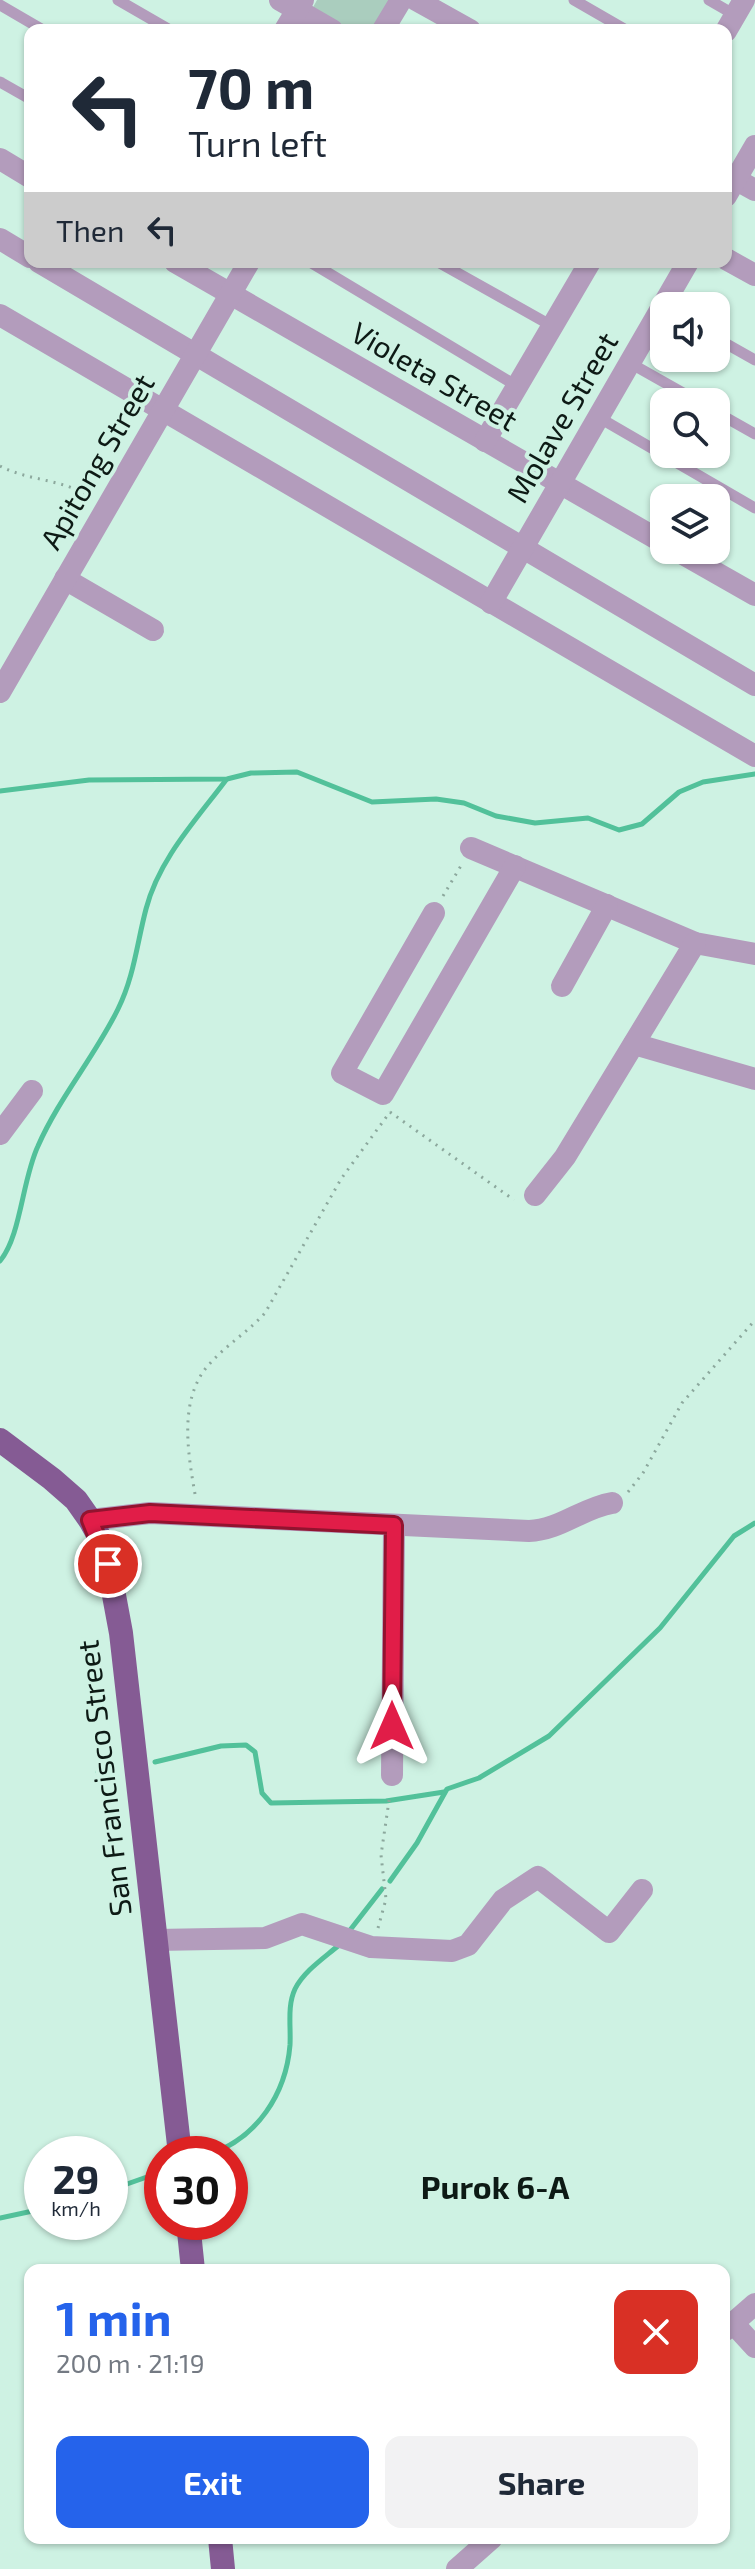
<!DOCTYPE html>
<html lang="en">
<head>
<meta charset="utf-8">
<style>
  body { margin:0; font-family:"Exo 2",sans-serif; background:#f2f2f3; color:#1f2937; height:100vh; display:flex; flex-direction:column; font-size:30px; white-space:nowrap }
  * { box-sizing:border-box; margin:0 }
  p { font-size:26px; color:#747a83 }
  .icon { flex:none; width:44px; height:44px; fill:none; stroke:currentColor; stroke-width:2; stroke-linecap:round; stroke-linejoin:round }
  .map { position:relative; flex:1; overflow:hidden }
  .sheet { position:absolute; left:24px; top:2264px; width:706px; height:280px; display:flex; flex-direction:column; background:#fff; border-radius:16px; box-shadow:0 2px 6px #0004 }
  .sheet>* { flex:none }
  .guide { position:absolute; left:24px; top:24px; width:708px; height:244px; border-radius:16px; box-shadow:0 2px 6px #0004; background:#fff; color:#1f2937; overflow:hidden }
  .buttons { position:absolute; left:650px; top:292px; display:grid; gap:16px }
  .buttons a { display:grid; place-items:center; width:80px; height:80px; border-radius:16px; background:#fff; box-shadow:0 2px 6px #0004; font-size:40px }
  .speed { position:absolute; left:24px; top:2136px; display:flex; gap:16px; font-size:40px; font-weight:700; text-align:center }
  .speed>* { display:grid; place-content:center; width:104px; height:104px; border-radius:50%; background:#fff; box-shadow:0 2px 6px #0004; line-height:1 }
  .speed small { font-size:20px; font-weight:400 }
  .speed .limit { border:12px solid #d22; background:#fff; color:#111 }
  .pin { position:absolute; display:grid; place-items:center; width:68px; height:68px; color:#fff; margin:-34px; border:4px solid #fff; border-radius:50%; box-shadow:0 2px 8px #0007 }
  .me { position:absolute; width:88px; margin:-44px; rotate:0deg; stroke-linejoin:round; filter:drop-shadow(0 0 6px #0008) }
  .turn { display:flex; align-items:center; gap:28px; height:168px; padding:0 32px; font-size:36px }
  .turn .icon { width:104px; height:104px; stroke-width:2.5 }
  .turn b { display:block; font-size:56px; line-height:68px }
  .then { display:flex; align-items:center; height:76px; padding:0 32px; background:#0003; gap:16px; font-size:30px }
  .round { display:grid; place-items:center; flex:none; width:84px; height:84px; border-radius:16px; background:#f2f2f3 }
  .summary { display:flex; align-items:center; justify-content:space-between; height:136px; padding:0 32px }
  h1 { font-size:48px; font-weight:700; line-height:60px; color:#2563eb }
  .cta { display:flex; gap:16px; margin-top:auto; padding:16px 32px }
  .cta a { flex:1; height:92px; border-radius:16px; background:#2563eb; color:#fff; font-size:32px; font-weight:700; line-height:92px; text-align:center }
  .cta a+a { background:#f2f2f3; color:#1f2937 }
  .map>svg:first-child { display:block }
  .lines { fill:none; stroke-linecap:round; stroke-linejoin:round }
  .stream { stroke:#52c19a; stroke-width:5 }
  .building { fill:#aacdbe }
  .path { stroke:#8ca89d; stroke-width:3; stroke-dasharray:2 6; stroke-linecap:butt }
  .service { stroke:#b39cbc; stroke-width:11 }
  .minor { stroke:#b39cbc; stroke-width:22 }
  .primary { stroke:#855b94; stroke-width:24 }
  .route-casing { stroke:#92132f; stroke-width:20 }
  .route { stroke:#e11d48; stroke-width:14 }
  .labels { text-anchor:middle; stroke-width:8; stroke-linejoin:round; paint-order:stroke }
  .street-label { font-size:30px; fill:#0d1a15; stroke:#cef2e3 }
  .neighbourhood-label { font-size:32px; font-weight:bold; fill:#0d1a15; stroke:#cef2e3 }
</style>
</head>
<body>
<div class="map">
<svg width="755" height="2569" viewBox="0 0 755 2569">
  <rect width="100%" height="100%" fill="#cef2e3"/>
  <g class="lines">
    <g class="stream">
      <polyline points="0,791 89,780 227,779 251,773 297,772 372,802 436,799 464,803 496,816 535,823 588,818 619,830 642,824 679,792 703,782 755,774"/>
      <path d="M0,1261C21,1236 22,1180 38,1146C59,1098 95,1056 118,1009C134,977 137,943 146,909C159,859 196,820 226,780"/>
      <polyline points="155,1762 221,1746 246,1745 255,1752 262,1793 271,1803 386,1801 444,1792"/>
      <polyline points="98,1772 114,1769"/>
      <polyline points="390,1881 417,1843 447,1789 479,1778 549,1736 660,1628 734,1536 755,1523"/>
      <polyline points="347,1934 382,1889"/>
      <path d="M210,2154C257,2138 286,2094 290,2045C291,2026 287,2006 295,1989C304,1971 324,1958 339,1945"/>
      <polyline points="110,2190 161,2172"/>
      <polyline points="0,2218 42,2209"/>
    </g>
  </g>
  <polygon class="building" points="317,0 392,0 375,30 344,30 311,11"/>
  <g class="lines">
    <g class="path">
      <path d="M0,466C28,481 64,479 90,497"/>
      <polyline points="443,896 462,864"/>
      <polyline points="390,1112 514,1200"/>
      <polyline points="628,1492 643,1473 682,1403 755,1320"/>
      <path d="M195,1494C188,1454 179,1402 206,1368C223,1347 247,1333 265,1313L341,1179L390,1112"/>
      <polyline points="378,1928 386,1899 381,1855 390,1794"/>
    </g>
    <g class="service">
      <polyline points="118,0 170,30"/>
      <polyline points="574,0 626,30"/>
      <polyline points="709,0 735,15"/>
      <polyline points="0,5 43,30"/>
      <polyline points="0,82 30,99"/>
      <polyline points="310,262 517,386"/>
      <polyline points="438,262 552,326"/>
      <polyline points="716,338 755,360"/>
      <polyline points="630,363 699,402"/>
      <polyline points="716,412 755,434"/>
      <polyline points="598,417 755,508"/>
    </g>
    <g class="minor">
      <polyline points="280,0 332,30"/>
      <polyline points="416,0 470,30"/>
      <polyline points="285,30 303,0"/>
      <polyline points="383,30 401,0"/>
      <polyline points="726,31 744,0"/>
      <polyline points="0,159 30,177"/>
      <polyline points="726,174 755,190"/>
      <polyline points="726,196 755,146"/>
      <polyline points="0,239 30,257"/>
      <polyline points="726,259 755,275"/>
      <polyline points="39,262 755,685"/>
      <polyline points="175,262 664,543"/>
      <polyline points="0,315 755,756"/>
      <polyline points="485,441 590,262"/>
      <polyline points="676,550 755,595"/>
      <polyline points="65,579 153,630"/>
      <polyline points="491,603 688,262"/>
      <polyline points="0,692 249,262"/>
      <polyline points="471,848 695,943 755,954"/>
      <polyline points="434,913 342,1073 383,1094 515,866"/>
      <polyline points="562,986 607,905"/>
      <polyline points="634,1044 755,1079"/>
      <polyline points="0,1134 32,1091"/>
      <polyline points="535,1195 565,1157 695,943"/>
      <path d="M90,1520L150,1513L529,1531C560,1530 582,1508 612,1503"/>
      <polyline points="392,1775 394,1525"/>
      <polyline points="156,1940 265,1938 302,1924 371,1947 452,1951 468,1945 503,1900 538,1877 609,1932 642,1890"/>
      <polyline points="733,2323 755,2347"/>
      <polyline points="724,2331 755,2304"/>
      <polyline points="457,2569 492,2538"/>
    </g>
    <g class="primary">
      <polyline points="0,1440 52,1479 76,1500 90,1520 105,1547 121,1633 180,2154"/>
      <polyline points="188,2222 193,2270"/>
      <polyline points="220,2538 223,2569"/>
    </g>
  </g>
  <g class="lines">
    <defs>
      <polyline id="route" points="108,1564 90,1520 150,1513 394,1525 392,1726"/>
    </defs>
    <use href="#route" class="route-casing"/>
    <use href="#route" class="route"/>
  </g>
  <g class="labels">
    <g class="street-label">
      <text transform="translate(434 377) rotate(30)" y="10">Violeta Street</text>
      <text transform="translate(563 418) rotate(-60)" y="10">Molave Street</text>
      <text transform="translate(98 462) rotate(-60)" y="10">Apitong Street</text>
      <text transform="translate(105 1778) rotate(-97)" y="10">San Francisco Street</text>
    </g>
    <g class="neighbourhood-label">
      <text x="495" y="2199">Purok 6-A</text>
    </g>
  </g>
</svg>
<div class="buttons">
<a><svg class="icon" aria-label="sound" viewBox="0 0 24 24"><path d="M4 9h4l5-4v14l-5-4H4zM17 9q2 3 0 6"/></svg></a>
<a><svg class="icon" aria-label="search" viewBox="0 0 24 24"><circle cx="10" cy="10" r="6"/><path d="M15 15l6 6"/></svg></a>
<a><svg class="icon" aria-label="layers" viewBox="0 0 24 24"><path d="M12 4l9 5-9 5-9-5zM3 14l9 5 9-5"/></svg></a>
</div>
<div class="speed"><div>29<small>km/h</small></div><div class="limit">30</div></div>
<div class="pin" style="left:108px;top:1564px;background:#d93025"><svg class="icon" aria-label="arrive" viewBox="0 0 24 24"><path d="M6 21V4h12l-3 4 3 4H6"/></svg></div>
<svg class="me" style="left:392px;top:1726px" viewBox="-20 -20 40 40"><path d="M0-17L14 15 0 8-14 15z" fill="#e11d48" stroke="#fff" stroke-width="4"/></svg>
<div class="guide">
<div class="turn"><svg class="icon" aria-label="left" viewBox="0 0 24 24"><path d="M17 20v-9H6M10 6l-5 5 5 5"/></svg><div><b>70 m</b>Turn left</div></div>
<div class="then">Then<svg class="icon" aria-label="left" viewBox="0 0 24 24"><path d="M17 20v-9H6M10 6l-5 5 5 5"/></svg></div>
</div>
<section class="sheet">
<div class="summary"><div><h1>1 min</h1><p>200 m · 21:19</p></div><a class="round" style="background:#d93025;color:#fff"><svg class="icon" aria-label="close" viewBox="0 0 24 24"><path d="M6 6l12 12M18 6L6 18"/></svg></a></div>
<div class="cta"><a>Exit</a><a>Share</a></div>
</section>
</div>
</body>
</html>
